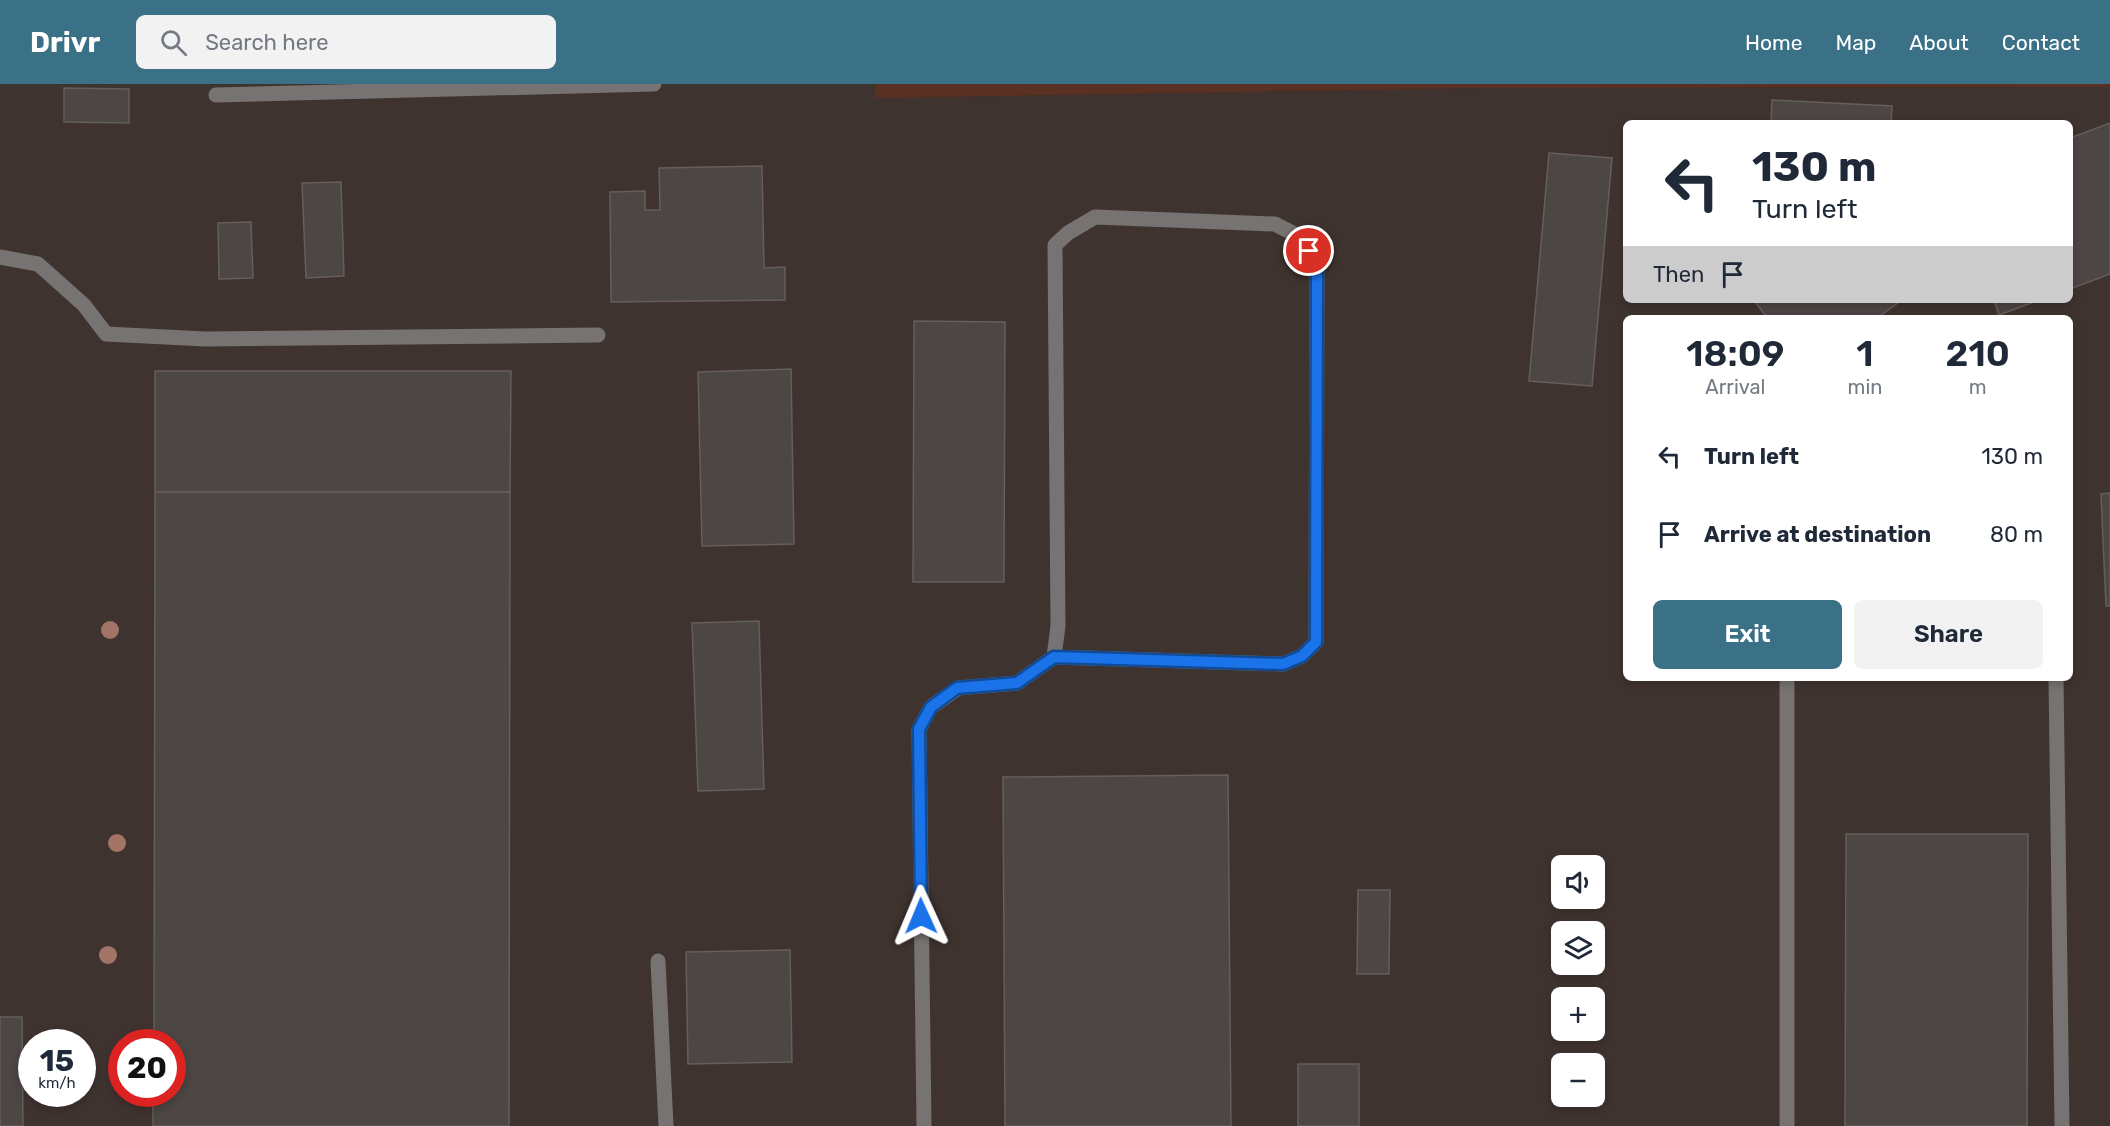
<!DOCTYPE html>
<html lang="en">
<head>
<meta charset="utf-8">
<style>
  body { margin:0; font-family:Rubik,sans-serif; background:#f2f2f3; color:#1f2937; height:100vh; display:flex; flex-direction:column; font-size:22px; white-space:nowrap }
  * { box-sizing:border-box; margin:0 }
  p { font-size:20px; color:#747a83 }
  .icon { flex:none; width:33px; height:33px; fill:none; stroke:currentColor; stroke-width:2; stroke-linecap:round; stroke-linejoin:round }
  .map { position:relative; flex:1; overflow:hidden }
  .drawer { position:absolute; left:1623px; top:231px; width:450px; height:366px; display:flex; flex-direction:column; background:#fff; border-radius:9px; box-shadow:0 3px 9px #0003 }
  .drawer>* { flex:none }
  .banner { position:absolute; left:1623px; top:36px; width:450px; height:183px; border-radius:9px; box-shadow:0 3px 9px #0003; background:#fff; color:#1f2937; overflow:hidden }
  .controls { position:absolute; left:1551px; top:771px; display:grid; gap:12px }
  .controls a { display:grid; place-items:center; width:54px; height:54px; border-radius:9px; background:#fff; box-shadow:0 3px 9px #0003; font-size:30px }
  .speed { position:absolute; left:18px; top:945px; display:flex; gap:12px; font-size:30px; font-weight:700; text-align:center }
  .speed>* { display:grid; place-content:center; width:78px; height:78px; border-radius:50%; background:#fff; box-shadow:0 3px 9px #0003; line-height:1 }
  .speed small { font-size:15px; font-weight:400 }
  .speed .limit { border:9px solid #d22; background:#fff; color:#111 }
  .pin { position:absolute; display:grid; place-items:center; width:51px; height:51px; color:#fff; margin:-26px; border:3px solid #fff; border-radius:50%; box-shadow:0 2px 6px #0007 }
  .me { position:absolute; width:66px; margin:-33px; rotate:359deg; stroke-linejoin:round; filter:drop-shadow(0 0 4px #0008) }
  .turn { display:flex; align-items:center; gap:21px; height:126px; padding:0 30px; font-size:27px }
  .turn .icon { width:78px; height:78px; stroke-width:2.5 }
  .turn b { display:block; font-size:42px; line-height:51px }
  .then { display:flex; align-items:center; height:57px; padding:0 30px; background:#0003; gap:12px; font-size:22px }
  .eta { display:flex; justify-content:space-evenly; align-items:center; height:102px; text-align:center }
  .eta b { font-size:36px; font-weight:600; line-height:42px }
  .primary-button { display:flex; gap:12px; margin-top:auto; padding:12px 30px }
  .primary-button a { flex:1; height:69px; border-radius:9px; background:#3a7186; color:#fff; font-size:24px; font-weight:600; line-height:69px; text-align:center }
  .primary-button a+a { background:#f2f2f3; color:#1f2937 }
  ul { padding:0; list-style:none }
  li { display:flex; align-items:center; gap:18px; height:78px; padding:0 30px }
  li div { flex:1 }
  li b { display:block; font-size:22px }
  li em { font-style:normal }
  header { display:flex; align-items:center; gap:36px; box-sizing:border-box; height:84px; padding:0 30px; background:#3a7186; color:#fff }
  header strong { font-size:28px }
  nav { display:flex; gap:33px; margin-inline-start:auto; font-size:21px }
  .search { width:420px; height:54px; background:#f2f2f3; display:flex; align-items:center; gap:15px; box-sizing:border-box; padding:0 21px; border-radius:9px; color:#747a83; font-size:22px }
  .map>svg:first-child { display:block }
  .built { fill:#3f332f; fill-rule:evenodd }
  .green { fill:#5a3022 }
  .building { fill:#4c4644; stroke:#655e5c; stroke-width:1.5 }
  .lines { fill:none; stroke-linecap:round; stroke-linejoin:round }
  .minor { stroke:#767372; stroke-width:15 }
  .tree { fill:#a27465 }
  .route-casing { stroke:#114b97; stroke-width:15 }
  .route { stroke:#1a73e8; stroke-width:10 }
</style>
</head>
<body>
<header>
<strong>Drivr</strong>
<div class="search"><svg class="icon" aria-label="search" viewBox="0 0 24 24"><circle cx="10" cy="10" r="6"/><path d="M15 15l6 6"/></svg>Search here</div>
<nav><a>Home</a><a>Map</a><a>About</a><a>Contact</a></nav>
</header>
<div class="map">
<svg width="2110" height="1042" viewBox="0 0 2110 1042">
  <rect width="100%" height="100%" fill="#322c2a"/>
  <path class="built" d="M0,0H875V14L1480,4L2110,3V1042H0ZM1626,39H2070V216H1626ZM1626,234H2070V594H1626ZM1562,782H1594V814H1562ZM1562,848H1594V880H1562ZM1562,914H1594V946H1562ZM32,958H82V1010H32ZM122,958H172V1010H122ZM1562,980H1594V1012H1562Z"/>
  <polygon class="green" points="875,0 2110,0 2110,3 1480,4 875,14"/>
  <g class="building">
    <polygon points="64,4 129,5 129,39 64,38"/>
    <polygon points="1772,16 1892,22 1891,39 1771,39"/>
    <polygon points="2110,39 2110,190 2070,205 2070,54"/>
    <polygon points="1549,69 1612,74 1592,302 1529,297"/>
    <polygon points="762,82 764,184 785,183 785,216 611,218 610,108 645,107 645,126 660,126 659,84"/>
    <polygon points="341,98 344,192 306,194 302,99"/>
    <polygon points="251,138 253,194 219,195 218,139"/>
    <polygon points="1754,216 1902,216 1877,234 1767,234"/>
    <polygon points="1994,216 2039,216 1999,231"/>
    <polygon points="914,237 1005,238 1004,498 913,498"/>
    <polygon points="791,285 794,460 702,462 698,288"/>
    <polygon points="155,287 511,287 510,408 155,408"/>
    <polygon points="155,408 510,408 509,1042 153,1042 153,1010 172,1010 172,958 154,958"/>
    <polygon points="2110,409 2110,522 2106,522 2101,410"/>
    <polygon points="759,537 764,705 698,707 692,539"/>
    <polygon points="1228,691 1231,1042 1005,1042 1003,693"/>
    <polygon points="1846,750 2028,750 2027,1042 1845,1042"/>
    <polygon points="1358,806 1390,806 1389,890 1357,890"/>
    <polygon points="790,866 792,978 688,980 686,868"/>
    <polygon points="0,933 22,933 23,1042 0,1042"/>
    <rect x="1298" y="980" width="61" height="62"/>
  </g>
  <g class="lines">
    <g class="minor">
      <polyline points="216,11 654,0"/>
      <polyline points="0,173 38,180 84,221 106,250 205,255 598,251"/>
      <polyline points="1787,594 1787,1042"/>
      <polyline points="2056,594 2062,1042"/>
      <polyline points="658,877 666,1042"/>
      <polyline points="924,1042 919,645 931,623 958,604 1017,599 1054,573 1283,580 1302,572 1316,558 1317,180 1300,153 1275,140 1095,133 1068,149 1055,161 1058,542 1054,573"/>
    </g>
  </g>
  <g class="tree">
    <circle cx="110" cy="546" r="9"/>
    <circle cx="117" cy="759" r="9"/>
    <circle cx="108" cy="871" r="9"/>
  </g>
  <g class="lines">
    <defs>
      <polyline id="route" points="921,832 919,645 931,623 957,604 1017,599 1054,573 1283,580 1302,572 1316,558 1317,180 1309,167"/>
    </defs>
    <use href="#route" class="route-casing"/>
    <use href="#route" class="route"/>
  </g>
</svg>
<div class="controls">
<a><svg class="icon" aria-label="sound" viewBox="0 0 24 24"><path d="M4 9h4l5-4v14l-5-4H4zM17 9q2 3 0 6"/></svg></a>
<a><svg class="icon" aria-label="layers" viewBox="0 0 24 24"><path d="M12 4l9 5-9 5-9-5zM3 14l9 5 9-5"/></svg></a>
<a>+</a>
<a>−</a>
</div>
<div class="speed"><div>15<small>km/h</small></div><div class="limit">20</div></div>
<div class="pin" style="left:1309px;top:167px;background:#d93025"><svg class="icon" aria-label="arrive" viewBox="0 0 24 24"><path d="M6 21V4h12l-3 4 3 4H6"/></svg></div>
<svg class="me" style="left:921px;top:832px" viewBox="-20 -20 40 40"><path d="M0-17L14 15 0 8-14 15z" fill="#1a73e8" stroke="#fff" stroke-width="4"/></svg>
<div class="banner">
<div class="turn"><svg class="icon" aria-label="left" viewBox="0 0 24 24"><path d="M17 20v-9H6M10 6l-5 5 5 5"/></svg><div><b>130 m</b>Turn left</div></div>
<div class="then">Then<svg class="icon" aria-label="arrive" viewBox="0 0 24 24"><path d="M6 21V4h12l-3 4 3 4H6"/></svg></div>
</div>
<section class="drawer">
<div class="eta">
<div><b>18:09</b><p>Arrival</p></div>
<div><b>1</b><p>min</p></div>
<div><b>210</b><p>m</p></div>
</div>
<ul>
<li><svg class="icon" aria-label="left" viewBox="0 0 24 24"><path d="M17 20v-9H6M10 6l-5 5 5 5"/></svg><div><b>Turn left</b></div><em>130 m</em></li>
<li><svg class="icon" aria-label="arrive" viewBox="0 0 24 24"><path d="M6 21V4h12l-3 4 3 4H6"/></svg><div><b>Arrive at destination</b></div><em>80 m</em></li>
</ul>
<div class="primary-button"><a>Exit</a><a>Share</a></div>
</section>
</div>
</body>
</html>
